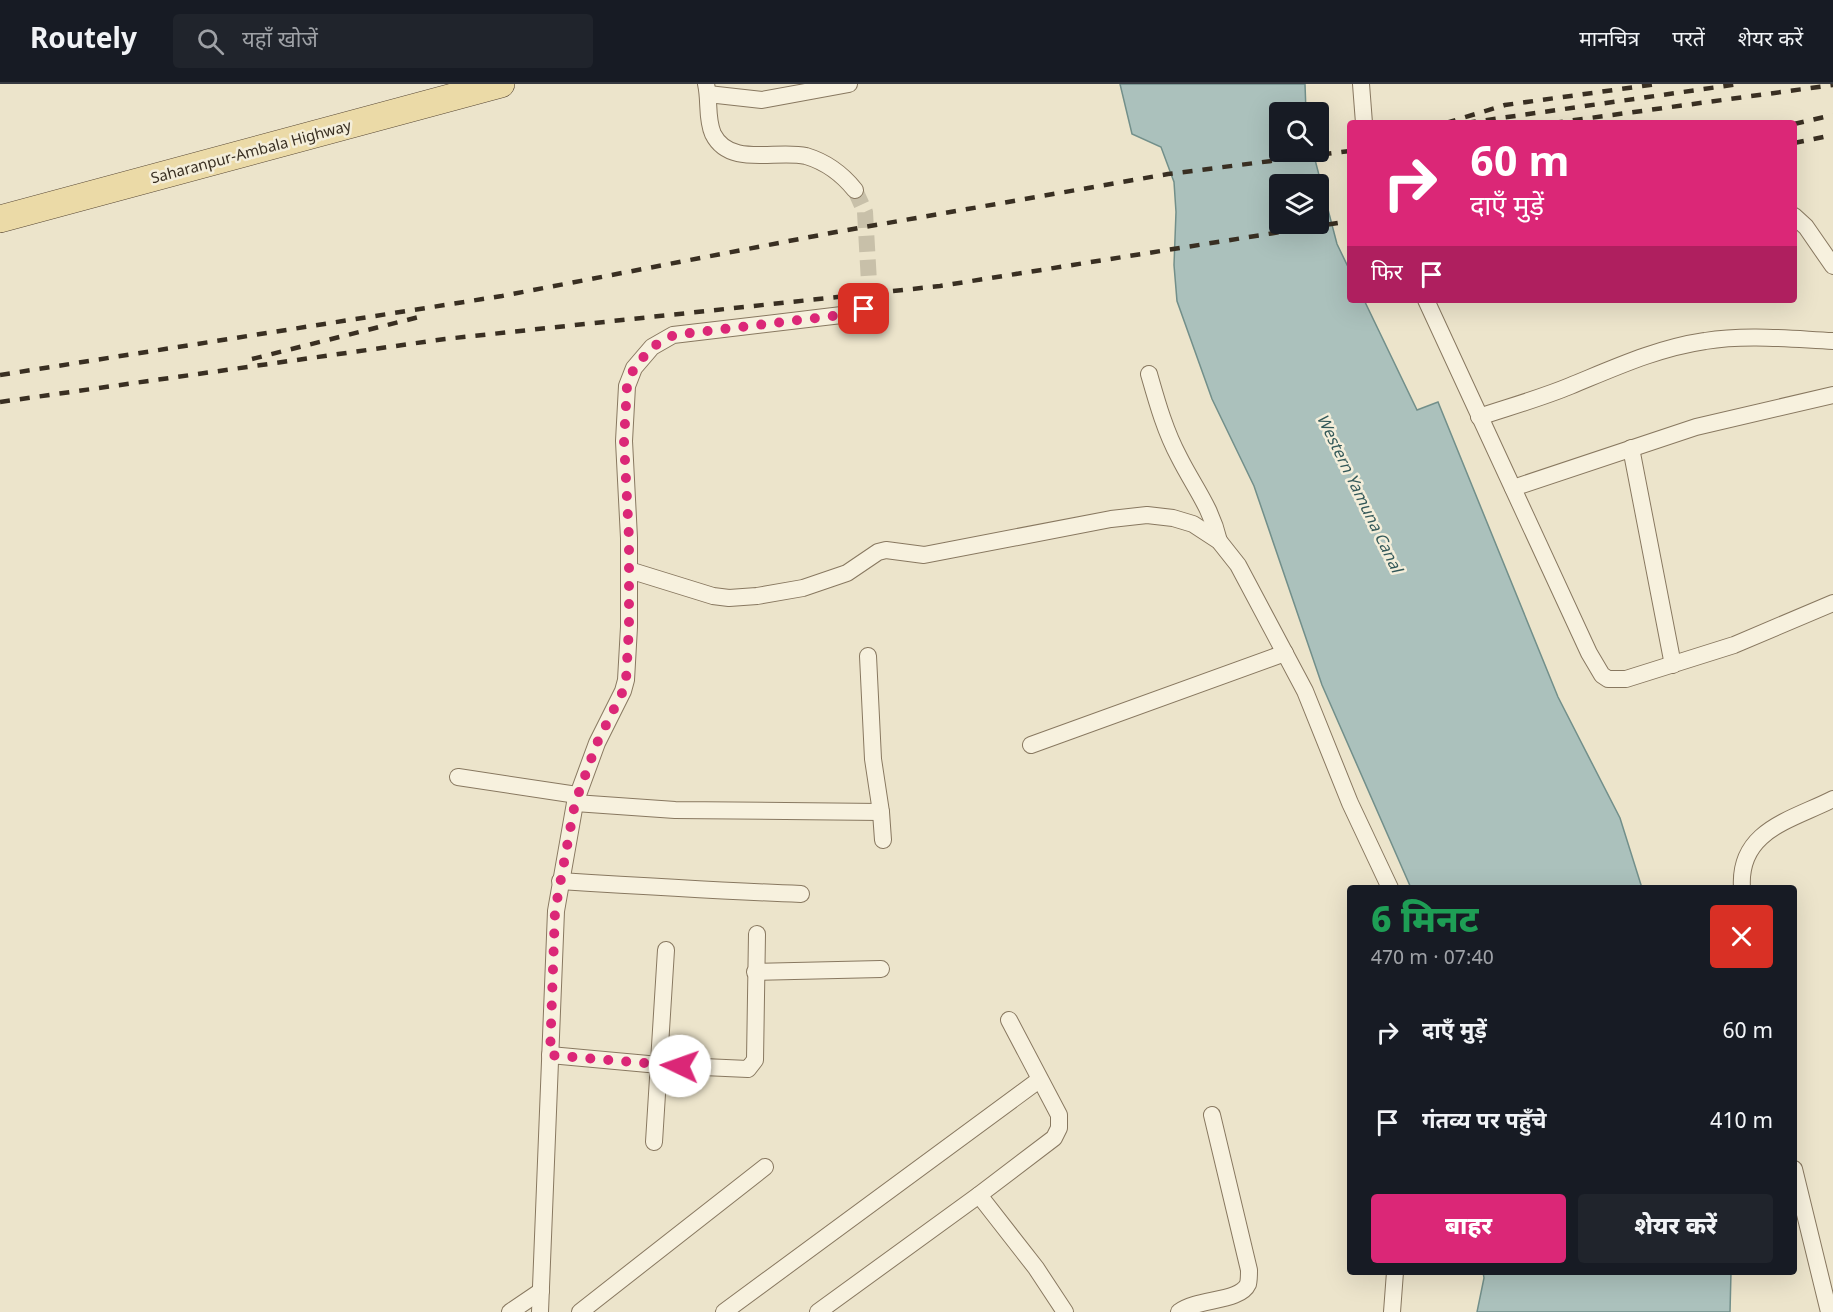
<!DOCTYPE html>
<html lang="hi">
<head>
<meta charset="utf-8">
<style>
  body { margin:0; font-family:Georgia,"Noto Sans Devanagari",serif; background:#20242c; color:#f1f3f6; height:100vh; display:flex; flex-direction:column; font-size:22px; white-space:nowrap }
  * { box-sizing:border-box; margin:0 }
  p { font-size:20px; color:#9ea1a6 }
  .icon { flex:none; width:33px; height:33px; fill:none; stroke:currentColor; stroke-width:2; stroke-linecap:round; stroke-linejoin:round }
  .map { position:relative; flex:1; overflow:hidden }
  .details { position:absolute; left:1347px; top:801px; width:450px; height:390px; display:flex; flex-direction:column; background:#171b24; border-radius:6px; box-shadow:0 6px 24px #0002 }
  .details>* { flex:none }
  .hud { position:absolute; left:1347px; top:36px; width:450px; height:183px; border-radius:6px; box-shadow:0 6px 24px #0002; background:#db2777; color:#fff; overflow:hidden }
  .fabs { position:absolute; left:1269px; top:18px; display:grid; gap:12px }
  .fabs a { display:grid; place-items:center; width:60px; height:60px; border-radius:6px; background:#171b24; box-shadow:0 6px 24px #0002; font-size:30px }
  .pin { position:absolute; display:grid; place-items:center; width:51px; height:51px; color:#fff; margin:-26px; border-radius:12px; box-shadow:0 3px 9px #0006 }
  .me { position:absolute; width:66px; margin:-33px; rotate:273deg; stroke-linejoin:round; filter:drop-shadow(0 0 4px #0008) }
  .turn { display:flex; align-items:center; gap:21px; height:126px; padding:0 24px; font-size:27px }
  .turn .icon { width:78px; height:78px; stroke-width:2.5 }
  .turn b { display:block; font-size:42px; line-height:51px }
  .then { display:flex; align-items:center; height:57px; padding:0 24px; background:#0003; gap:12px; font-size:22px }
  .round { display:grid; place-items:center; flex:none; width:63px; height:63px; border-radius:6px; background:#20242c }
  .head { display:flex; align-items:center; justify-content:space-between; height:102px; padding:0 24px }
  h1 { font-size:36px; font-weight:800; line-height:45px; color:#1e9e55 }
  .action { display:flex; gap:12px; margin-top:auto; padding:12px 24px }
  .action a { flex:1; height:69px; border-radius:6px; background:#db2777; color:#fff; font-size:24px; font-weight:800; line-height:69px; text-align:center }
  .action a+a { background:#20242c; color:#f1f3f6 }
  ul { padding:0; list-style:none }
  li { display:flex; align-items:center; gap:18px; height:90px; padding:0 24px }
  li div { flex:1 }
  li b { display:block; font-size:22px }
  li em { font-style:normal }
  header { display:flex; align-items:center; gap:36px; box-sizing:border-box; height:84px; padding:0 30px; background:#171b24; border-bottom:2px solid #363941 }
  header strong { font-size:28px }
  nav { display:flex; gap:33px; margin-inline-start:auto; font-size:21px }
  .search { width:420px; height:54px; background:#20242c; display:flex; align-items:center; gap:15px; box-sizing:border-box; padding:0 21px; border-radius:6px; color:#9ea1a6; font-size:22px }
  .map>svg:first-child { display:block }
  .water { fill:#abc1bc; stroke:#728f8a; stroke-width:1.5; fill-rule:evenodd }
  .lines { fill:none; stroke-linecap:round; stroke-linejoin:round }
  .street-tunnel { stroke:#c8c0a9; stroke-width:16; stroke-dasharray:16 8; stroke-linecap:butt }
  .street-casing { stroke:#887860; stroke-width:18 }
  .primary-casing { stroke:#564634; stroke-width:28 }
  .street { stroke:#f7f1de; stroke-width:16 }
  .primary { stroke:#ebdaa7; stroke-width:27 }
  .rail { stroke:#392f22; stroke-width:4.5; stroke-dasharray:10 10; stroke-linecap:butt }
  .route { stroke:#db2777; stroke-width:10; stroke-dasharray:0 18 }
  .labels { text-anchor:middle; stroke-width:5; stroke-linejoin:round; paint-order:stroke }
  .street-label { font-size:15px; fill:#392f22; stroke:#f4eeda }
  .water-label { font-size:16px; font-style:italic; fill:#335858; stroke:#f4eeda }
</style>
</head>
<body>
<header>
<strong>Routely</strong>
<div class="search"><svg class="icon" aria-label="search" viewBox="0 0 24 24"><circle cx="10" cy="10" r="6"/><path d="M15 15l6 6"/></svg>यहाँ खोजें</div>
<nav><a>मानचित्र</a><a>परतें</a><a>शेयर करें</a></nav>
</header>
<div class="map">
<svg width="1833" height="1228" viewBox="0 0 1833 1228">
  <rect width="100%" height="100%" fill="#ece4cb"/>
  <g class="water">
    <path d="M1120,0H1305L1306,28H1280V68H1313L1337,160L1350,187V216H1364L1417,326L1438,318L1558,613L1620,734L1642,804H1411L1322,601L1254,402L1212,315L1177,217L1174,181L1176,128L1174,98L1161,63L1132,50ZM1280,100H1318V140H1280Z"/>
    <polygon points="1483,1188 1731,1188 1730,1228 1477,1228 1484,1194"/>
  </g>
  <g class="lines">
    <polyline class="street-tunnel" points="855,106 865,128 870,216"/>
    <defs>
      <g id="street">
        <path d="M706,0C710,17 706,34 713,50C730,84 776,65 806,72C826,78 843,91 855,106"/>
        <polyline points="1361,0 1364,39"/>
        <polyline points="708,10 762,16 849,0"/>
        <polyline points="1794,132 1806,143 1833,182"/>
        <polyline points="1426,216 1589,569 1602,591 1608,595 1626,595 1734,561 1833,519"/>
        <path d="M1149,290C1157,318 1165,347 1179,373C1194,403 1211,423 1219,457"/>
        <path d="M1479,333C1509,323 1541,314 1570,302C1614,284 1657,264 1705,257C1746,250 1791,255 1833,257"/>
        <polyline points="1631,364 1673,581"/>
        <polyline points="1513,404 1696,343 1833,311"/>
        <polyline points="629,486 713,512 729,514 757,512 803,504 847,489 878,468 886,466 924,471 1111,435 1147,431 1173,434 1193,440 1219,457 1238,481 1305,607 1350,719 1390,804"/>
        <polyline points="868,572 873,675 881,728 883,756"/>
        <polyline points="1031,661 1285,569"/>
        <polyline points="458,693 577,711"/>
        <polyline points="575,719 675,726 881,728"/>
        <path d="M560,797C640,802 720,807 801,810"/>
        <path d="M1742,804C1738,746 1792,736 1833,715"/>
        <polyline points="755,888 881,885"/>
        <polyline points="550,971 659,981 748,985 755,976 757,850"/>
        <polyline points="654,1058 666,866"/>
        <polyline points="1794,1085 1829,1228"/>
        <polyline points="979,1111 1036,1184 1065,1228"/>
        <polyline points="510,1228 541,1207"/>
        <polyline points="540,1228 556,827 575,719 597,659 623,607 626,596 629,543 629,454 624,357 627,302 634,284 652,263 673,251 850,230 864,225 870,216"/>
        <polyline points="580,1228 765,1083"/>
        <polyline points="724,1228 1039,996"/>
        <polyline points="818,1228 979,1111 1054,1054 1059,1044 1059,1031 1009,936"/>
        <path d="M1179,1228C1198,1214 1240,1218 1248,1200C1249,1196 1249,1190 1249,1186L1212,1031"/>
        <polyline points="1392,1228 1395,1188"/>
      </g>
      <polyline id="primary" points="0,135 501,0"/>
    </defs>
    <use href="#street" class="street-casing"/>
    <use href="#primary" class="primary-casing"/>
    <use href="#street" class="street"/>
    <use href="#primary" class="primary"/>
    <g class="rail">
      <polyline points="1446,39 1505,21 1657,0"/>
      <polyline points="1466,39 1739,0"/>
      <polyline points="1553,39 1833,1"/>
      <polyline points="1794,40 1833,31"/>
      <polyline points="1794,59 1833,51"/>
      <polyline points="252,275 423,232"/>
      <polyline points="0,291 502,212 836,148 1168,90 1350,67"/>
      <polyline points="0,318 445,255 940,202 1350,137"/>
    </g>
  </g>
  <g class="lines">
    <polyline class="route" points="680,982 550,971 555,827 575,719 597,659 623,607 626,596 629,543 629,454 624,357 627,302 634,284 652,263 674,251 850,230 864,225"/>
  </g>
  <g class="labels">
    <g class="street-label">
      <text transform="translate(251 68) rotate(-15)" y="5">Saharanpur-Ambala Highway</text>
    </g>
    <g class="water-label">
      <text transform="translate(1360 409) rotate(64)" y="6">Western Yamuna Canal</text>
    </g>
  </g>
</svg>
<div class="fabs">
<a><svg class="icon" aria-label="search" viewBox="0 0 24 24"><circle cx="10" cy="10" r="6"/><path d="M15 15l6 6"/></svg></a>
<a><svg class="icon" aria-label="layers" viewBox="0 0 24 24"><path d="M12 4l9 5-9 5-9-5zM3 14l9 5 9-5"/></svg></a>
</div>
<div class="pin" style="left:864px;top:225px;background:#d93025"><svg class="icon" aria-label="arrive" viewBox="0 0 24 24"><path d="M6 21V4h12l-3 4 3 4H6"/></svg></div>
<svg class="me" style="left:680px;top:982px" viewBox="-20 -20 40 40"><circle r="19" fill="#fff"/><path d="M0-13L10 11 0 6-10 11z" fill="#db2777"/></svg>
<div class="hud">
<div class="turn"><svg class="icon" aria-label="right" viewBox="0 0 24 24"><path d="M7 20v-9h11M14 6l5 5-5 5"/></svg><div><b>60 m</b>दाएँ मुड़ें</div></div>
<div class="then">फिर<svg class="icon" aria-label="arrive" viewBox="0 0 24 24"><path d="M6 21V4h12l-3 4 3 4H6"/></svg></div>
</div>
<section class="details">
<div class="head"><div><h1>6 मिनट</h1><p>470 m · 07:40</p></div><a class="round" style="background:#d93025;color:#fff"><svg class="icon" aria-label="close" viewBox="0 0 24 24"><path d="M6 6l12 12M18 6L6 18"/></svg></a></div>
<ul>
<li><svg class="icon" aria-label="right" viewBox="0 0 24 24"><path d="M7 20v-9h11M14 6l5 5-5 5"/></svg><div><b>दाएँ मुड़ें</b></div><em>60 m</em></li>
<li><svg class="icon" aria-label="arrive" viewBox="0 0 24 24"><path d="M6 21V4h12l-3 4 3 4H6"/></svg><div><b>गंतव्य पर पहुँचे</b></div><em>410 m</em></li>
</ul>
<div class="action"><a>बाहर</a><a>शेयर करें</a></div>
</section>
</div>
</body>
</html>
